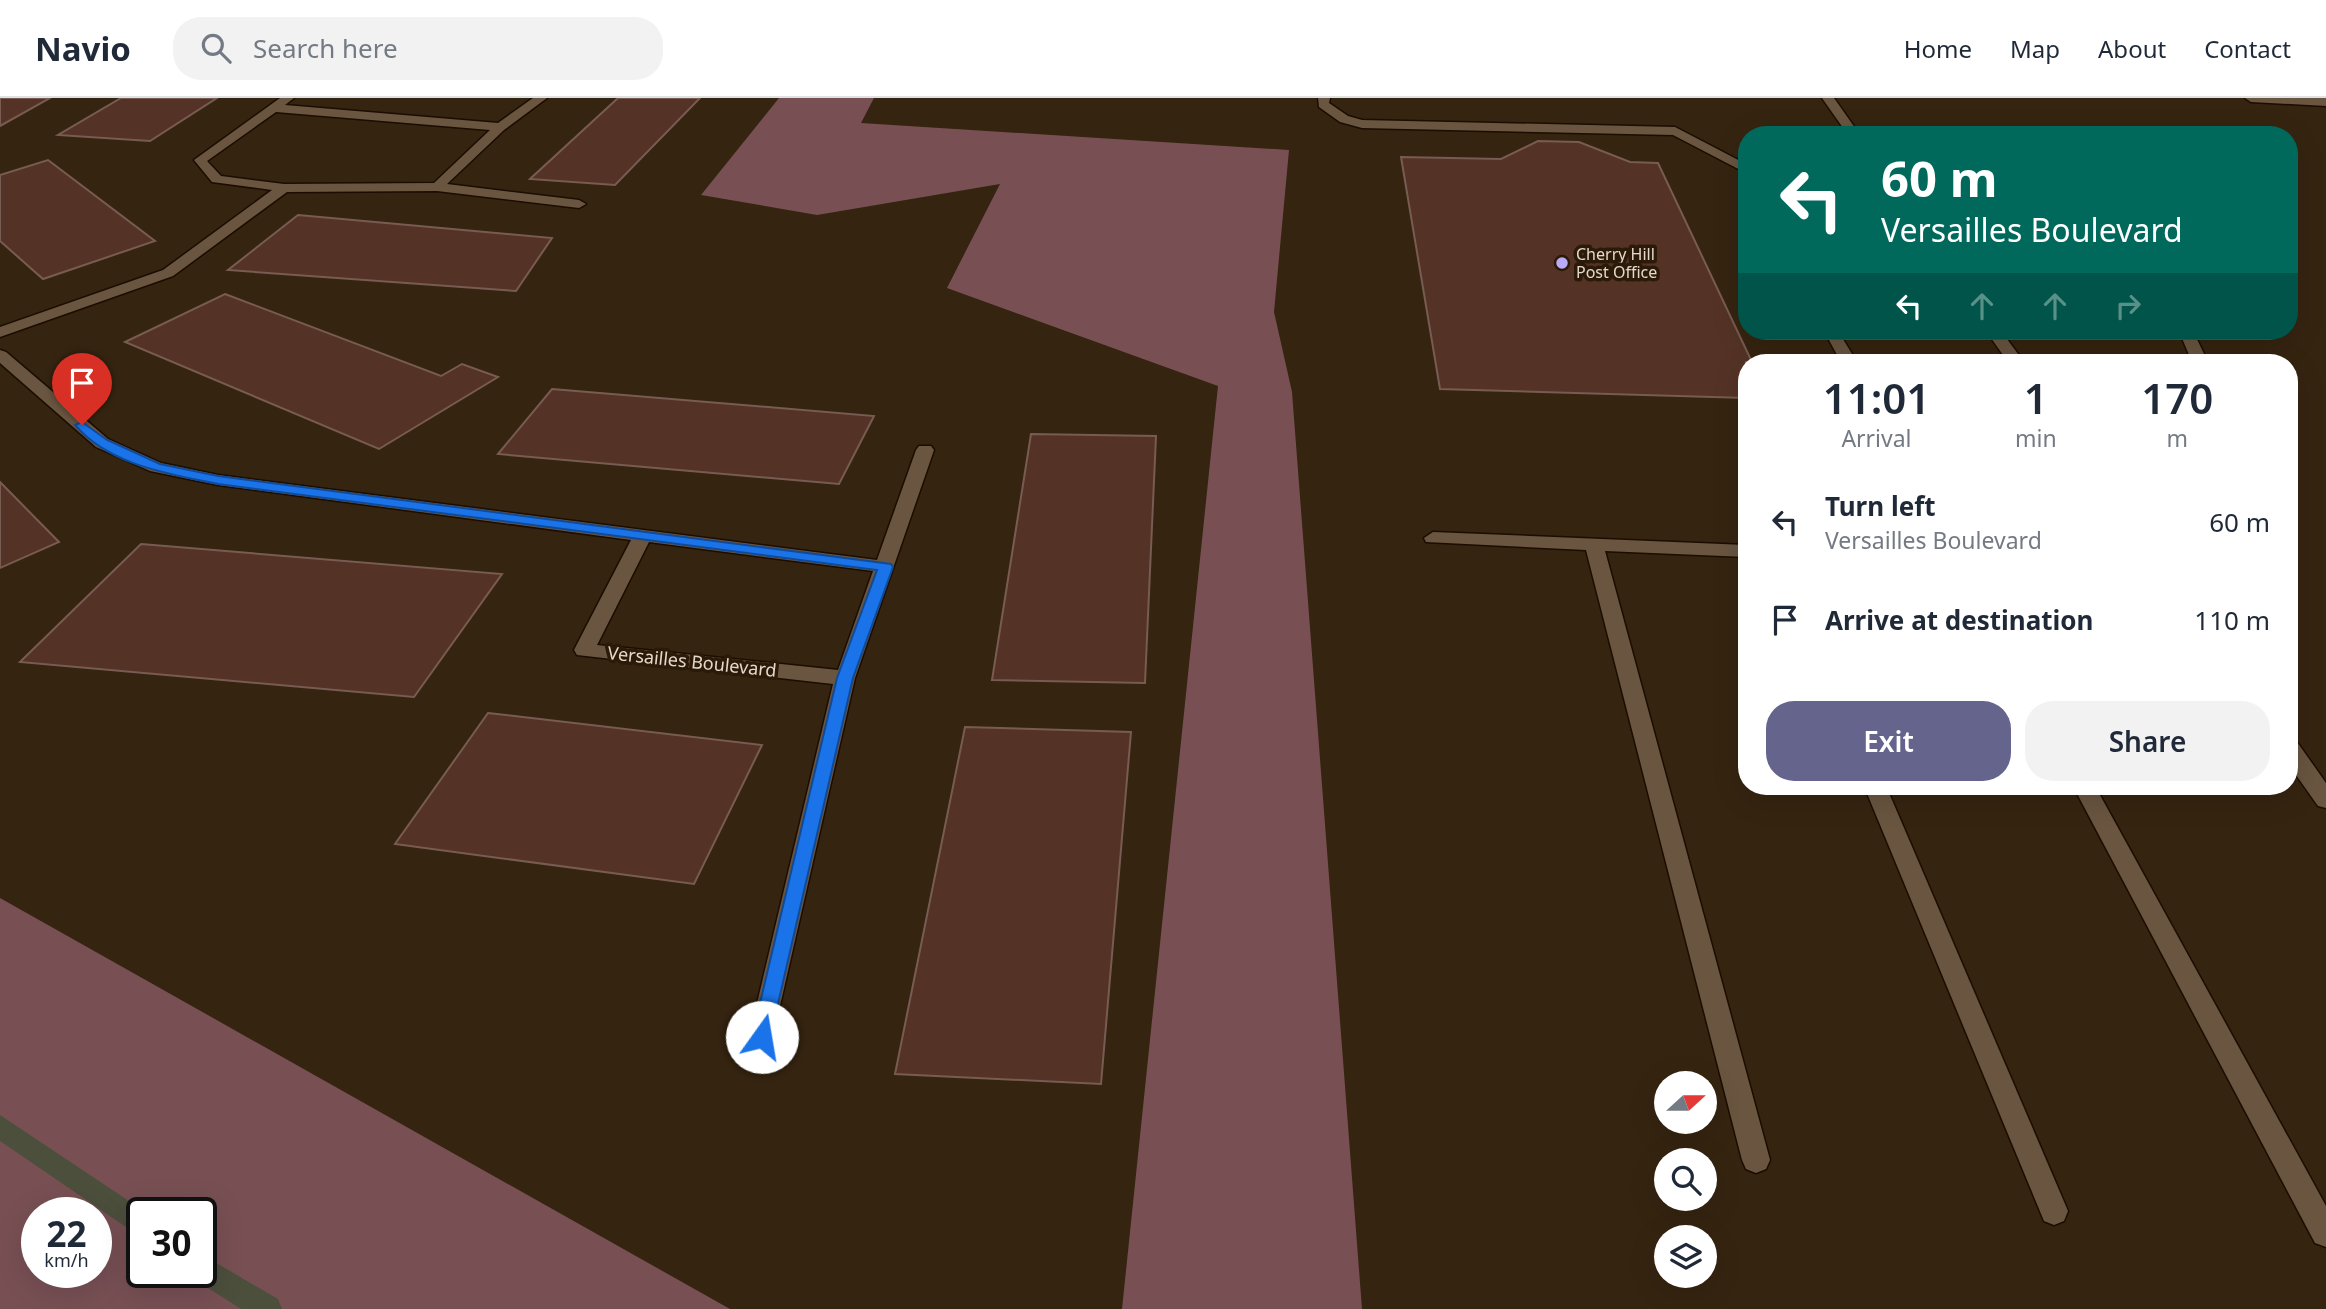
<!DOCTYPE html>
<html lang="en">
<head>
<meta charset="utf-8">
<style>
  body { margin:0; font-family:"Noto Sans",sans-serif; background:#f2f2f3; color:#1f2937; height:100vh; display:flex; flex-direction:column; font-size:26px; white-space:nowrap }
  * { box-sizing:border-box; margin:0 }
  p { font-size:23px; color:#747a83 }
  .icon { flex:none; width:38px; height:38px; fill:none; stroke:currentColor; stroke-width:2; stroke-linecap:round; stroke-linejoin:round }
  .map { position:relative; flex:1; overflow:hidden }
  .drawer { position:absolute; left:1738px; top:256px; width:560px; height:441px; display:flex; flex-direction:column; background:#fff; border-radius:28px; box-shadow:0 7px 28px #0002 }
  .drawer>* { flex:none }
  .top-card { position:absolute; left:1738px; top:28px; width:560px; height:214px; border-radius:28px; box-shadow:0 7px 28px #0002; background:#00695c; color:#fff; overflow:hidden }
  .needle { width:46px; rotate:69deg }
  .buttons { position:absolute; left:1654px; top:973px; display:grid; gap:14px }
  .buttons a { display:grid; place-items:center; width:63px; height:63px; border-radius:50%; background:#fff; box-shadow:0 7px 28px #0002; font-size:35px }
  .speed { position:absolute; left:21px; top:1099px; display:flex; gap:14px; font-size:35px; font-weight:700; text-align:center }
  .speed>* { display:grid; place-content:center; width:91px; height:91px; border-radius:50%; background:#fff; box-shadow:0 7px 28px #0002; line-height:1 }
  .speed small { font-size:18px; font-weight:400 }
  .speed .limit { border:4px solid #111; border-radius:10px; background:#fff; color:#111 }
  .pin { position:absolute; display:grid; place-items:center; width:60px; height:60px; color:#fff; margin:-72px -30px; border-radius:50% 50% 50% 0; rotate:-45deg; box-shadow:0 0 7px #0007 }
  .pin .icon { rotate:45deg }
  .me { position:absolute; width:77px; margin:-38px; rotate:13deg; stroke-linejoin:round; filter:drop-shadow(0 0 5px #0008) }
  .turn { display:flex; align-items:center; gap:24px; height:147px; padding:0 28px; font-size:32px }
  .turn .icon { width:91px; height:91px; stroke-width:2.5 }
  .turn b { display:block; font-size:49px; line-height:60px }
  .lanes { display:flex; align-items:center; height:66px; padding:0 28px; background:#0003; justify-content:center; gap:35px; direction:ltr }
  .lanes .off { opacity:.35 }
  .eta { display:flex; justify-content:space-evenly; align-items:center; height:119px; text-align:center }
  .eta b { font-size:42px; font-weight:600; line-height:49px }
  .button { display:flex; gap:14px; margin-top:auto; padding:14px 28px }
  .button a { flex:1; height:80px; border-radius:28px; background:#64648d; color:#fff; font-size:28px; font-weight:600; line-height:80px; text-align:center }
  .button a+a { background:#f2f2f3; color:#1f2937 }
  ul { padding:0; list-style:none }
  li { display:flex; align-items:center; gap:21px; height:98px; padding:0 28px }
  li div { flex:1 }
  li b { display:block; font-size:26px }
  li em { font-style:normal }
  header { display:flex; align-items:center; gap:42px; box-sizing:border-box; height:98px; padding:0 35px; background:#fff; border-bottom:2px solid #e0e1e3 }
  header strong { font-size:33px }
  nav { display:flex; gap:38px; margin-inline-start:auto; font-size:24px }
  .search { width:490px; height:63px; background:#f2f2f3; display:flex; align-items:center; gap:18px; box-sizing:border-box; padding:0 24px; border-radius:28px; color:#747a83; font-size:26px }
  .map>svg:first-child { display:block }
  .forest { fill:#785054; fill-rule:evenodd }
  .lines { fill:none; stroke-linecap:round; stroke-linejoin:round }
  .stream { fill:#4d4f3d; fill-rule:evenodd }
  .building { fill:#543326; stroke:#785b51; stroke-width:2 }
  .minor-casing { stroke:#1c0d00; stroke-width:3 }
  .minor { fill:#695540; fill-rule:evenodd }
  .route { fill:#1a73e8; stroke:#114b97; stroke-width:2 }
  .poi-dot { fill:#b9abf7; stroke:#2b1a07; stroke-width:2.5 }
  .labels { text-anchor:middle; stroke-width:7; stroke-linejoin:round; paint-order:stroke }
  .far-poi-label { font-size:16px; fill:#e4d8cc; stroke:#2b1a07; text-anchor:start }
  .street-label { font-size:18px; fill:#e4d8cc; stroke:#2b1a07 }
</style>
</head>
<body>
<header>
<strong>Navio</strong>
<div class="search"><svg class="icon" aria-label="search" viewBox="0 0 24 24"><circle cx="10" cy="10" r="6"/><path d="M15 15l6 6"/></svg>Search here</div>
<nav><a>Home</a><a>Map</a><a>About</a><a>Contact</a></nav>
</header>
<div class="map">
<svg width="2326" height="1211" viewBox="0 0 2326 1211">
  <rect width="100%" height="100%" fill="#352410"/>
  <g class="forest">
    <polygon points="779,0 874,0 861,25 1289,52 1274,214 1292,294 1362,1211 1122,1211 1218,288 947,190 1000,86 817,117 701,97"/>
    <path d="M0,800L730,1211H0ZM37,1115H96V1174H37ZM142,1115H201V1174H142Z"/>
  </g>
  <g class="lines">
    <g class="stream">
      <polygon points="0,1017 147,1115 142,1115 142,1140 0,1043"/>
      <polygon points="201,1156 278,1201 282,1211 241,1211 191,1179 190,1174 201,1174"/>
    </g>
  </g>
  <g class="building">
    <polygon points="0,0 50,0 0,28"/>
    <polygon points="121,0 217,0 150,43 58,37"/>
    <polygon points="618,0 700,0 615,87 530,81"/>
    <polygon points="1538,43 1579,44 1630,64 1658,65 1752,264 1746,264 1746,300 1440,291 1401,59 1501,61"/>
    <polygon points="48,62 155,143 43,181 0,143 0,77"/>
    <polygon points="298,117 552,140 516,193 228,172"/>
    <polygon points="225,196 441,278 462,266 498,279 379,351 125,244"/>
    <polygon points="552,291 874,318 839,386 498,356"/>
    <polygon points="1031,336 1156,338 1145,585 992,582"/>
    <polygon points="0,384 59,444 0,470"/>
    <polygon points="141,446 502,476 414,599 20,564"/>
    <polygon points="488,615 762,647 694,786 395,746"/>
    <polygon points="965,629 1131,634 1101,986 895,976"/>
  </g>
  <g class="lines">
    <defs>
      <g id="minor">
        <path d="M280,0H294L285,7L498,25L533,0H547L504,32L447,86L579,102L586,106L579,110L437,93L287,94L173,178L0,239V229L163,172L272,92L212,84L194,62ZM276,14L490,32L434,85L284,86L221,78L207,63Z"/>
        <polygon points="1318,0 1330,0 1329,5 1348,18 1362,22 1675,29 1746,66 1746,75 1673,37 1362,30 1340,24 1319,9"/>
        <polygon points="1822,0 1834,0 1860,37 1848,37"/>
        <polygon points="2245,0 2326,0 2326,8 2251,4"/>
        <polygon points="1824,233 1838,233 1857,264 1841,264"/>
        <polygon points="1986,233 2001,233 2024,264 2008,264"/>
        <polygon points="2179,233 2193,233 2208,264 2192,264"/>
        <path d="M0,252L6,254L108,341L161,365L218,377L877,462L916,352L919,348H931L934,352L855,580L771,947L762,950L753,947L749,939L833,586L577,557L574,552L631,442L218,387L150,373L96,349L0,265ZM649,444L873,473L838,572L597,547Z"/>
        <polygon points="1433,434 1746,447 1746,459 1605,453 1770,1062 1766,1071 1756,1075 1746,1071 1742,1062 1586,452 1426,444 1424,440"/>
        <polygon points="2289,642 2297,644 2326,685 2326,710 2318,708 2289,667"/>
        <polygon points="1864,688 1886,688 2068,1113 2064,1123 2054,1127 2044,1123"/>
        <polygon points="2073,688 2095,688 2326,1108 2326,1149 2315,1145"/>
      </g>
    </defs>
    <use href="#minor" class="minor-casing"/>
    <use href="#minor" class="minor"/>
  </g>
  <path class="route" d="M82,324L107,342L160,366L218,378L891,466L893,469L853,580L769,945L762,947L755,945L752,939L837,580L877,472L218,386C169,376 109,367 75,327Z"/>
  <circle class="poi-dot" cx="1562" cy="165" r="7"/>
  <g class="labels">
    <g class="far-poi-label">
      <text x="1576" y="162">Cherry Hill<tspan x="1576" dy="18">Post Office</tspan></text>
    </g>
    <g class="street-label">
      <text transform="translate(692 564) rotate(6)" y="6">Versailles Boulevard</text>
    </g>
  </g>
</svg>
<div class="buttons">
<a><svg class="needle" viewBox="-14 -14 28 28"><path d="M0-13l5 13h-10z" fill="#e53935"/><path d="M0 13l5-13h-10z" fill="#747a83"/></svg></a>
<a><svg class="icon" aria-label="search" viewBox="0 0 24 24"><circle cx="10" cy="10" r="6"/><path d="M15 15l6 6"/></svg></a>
<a><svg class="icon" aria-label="layers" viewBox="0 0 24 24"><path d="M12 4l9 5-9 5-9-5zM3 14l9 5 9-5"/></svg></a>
</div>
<div class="speed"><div>22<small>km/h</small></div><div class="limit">30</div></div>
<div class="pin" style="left:82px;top:327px;background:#d93025"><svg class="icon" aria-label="arrive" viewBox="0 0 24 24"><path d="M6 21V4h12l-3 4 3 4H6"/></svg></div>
<svg class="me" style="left:762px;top:939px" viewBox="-20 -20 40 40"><circle r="19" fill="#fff"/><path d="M0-13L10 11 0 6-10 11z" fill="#1a73e8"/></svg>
<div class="top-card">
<div class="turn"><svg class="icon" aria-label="left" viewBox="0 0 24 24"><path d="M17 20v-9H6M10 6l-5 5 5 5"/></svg><div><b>60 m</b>Versailles Boulevard</div></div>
<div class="lanes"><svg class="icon" aria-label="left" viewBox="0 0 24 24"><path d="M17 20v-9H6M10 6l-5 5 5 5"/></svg><svg class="icon off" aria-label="ahead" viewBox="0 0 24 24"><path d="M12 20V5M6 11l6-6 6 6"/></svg><svg class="icon off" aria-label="ahead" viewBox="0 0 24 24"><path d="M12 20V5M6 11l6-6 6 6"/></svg><svg class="icon off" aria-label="right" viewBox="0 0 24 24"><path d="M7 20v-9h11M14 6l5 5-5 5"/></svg></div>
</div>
<section class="drawer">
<div class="eta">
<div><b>11:01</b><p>Arrival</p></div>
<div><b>1</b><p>min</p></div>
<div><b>170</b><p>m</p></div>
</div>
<ul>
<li><svg class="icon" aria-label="left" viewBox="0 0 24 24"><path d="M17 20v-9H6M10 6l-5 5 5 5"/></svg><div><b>Turn left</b><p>Versailles Boulevard</p></div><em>60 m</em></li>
<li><svg class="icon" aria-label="arrive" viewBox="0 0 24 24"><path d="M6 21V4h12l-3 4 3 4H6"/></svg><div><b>Arrive at destination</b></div><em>110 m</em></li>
</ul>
<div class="button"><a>Exit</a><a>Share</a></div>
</section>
</div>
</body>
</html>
